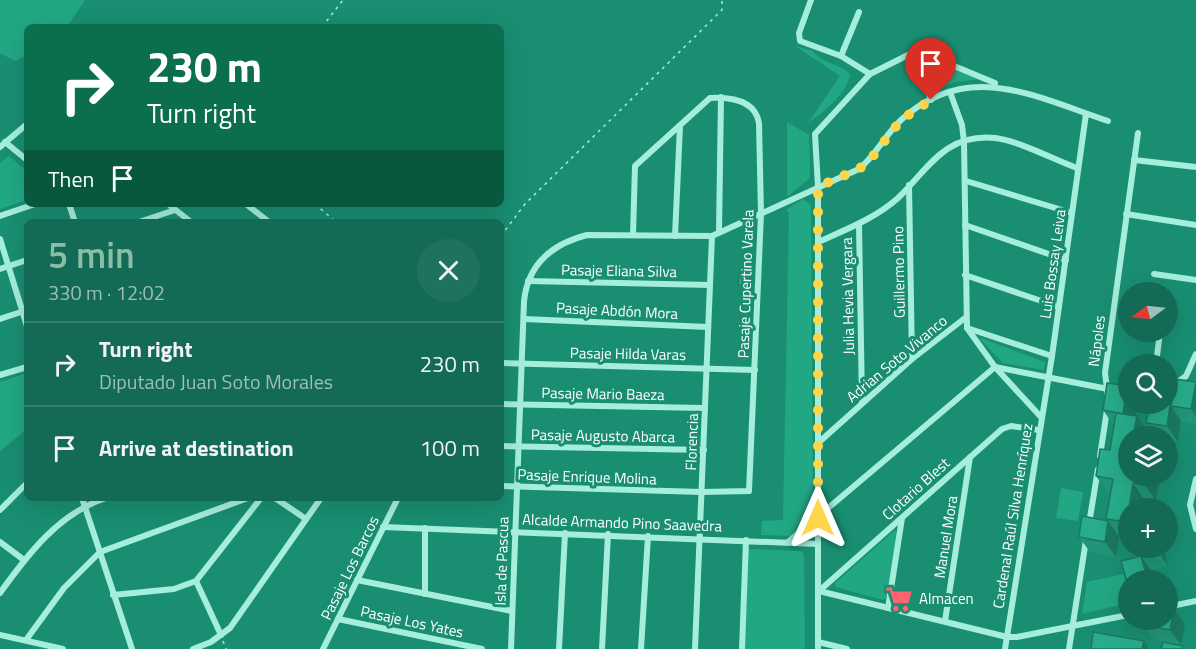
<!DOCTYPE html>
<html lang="en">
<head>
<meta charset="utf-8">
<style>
  body { margin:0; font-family:"Titillium Web",sans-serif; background:#207260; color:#f1f3f6; height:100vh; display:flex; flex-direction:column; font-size:22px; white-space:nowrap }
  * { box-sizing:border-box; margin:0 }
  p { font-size:20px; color:#9dbfb9 }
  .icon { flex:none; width:33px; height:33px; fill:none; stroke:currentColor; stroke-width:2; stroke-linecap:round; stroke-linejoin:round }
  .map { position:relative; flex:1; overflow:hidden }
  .side { position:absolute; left:24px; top:219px; width:480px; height:282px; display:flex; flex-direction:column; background:#136a56; border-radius:9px; box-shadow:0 6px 24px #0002 }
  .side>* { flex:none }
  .banner { position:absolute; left:24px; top:24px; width:480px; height:183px; border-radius:9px; box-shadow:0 6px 24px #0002; background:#0b6e4f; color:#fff; overflow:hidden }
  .needle { width:39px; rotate:255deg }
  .fabs { position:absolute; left:1118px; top:282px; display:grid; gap:12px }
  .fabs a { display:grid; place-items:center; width:60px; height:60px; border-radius:50%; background:#136a56; box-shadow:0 6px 24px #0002; font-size:30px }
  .pin { position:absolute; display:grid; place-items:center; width:51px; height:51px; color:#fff; margin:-62px -26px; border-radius:50% 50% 50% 0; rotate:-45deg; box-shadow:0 0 6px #0007 }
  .pin .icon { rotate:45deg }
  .me { position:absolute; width:66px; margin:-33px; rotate:0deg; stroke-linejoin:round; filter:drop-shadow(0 0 4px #0008) }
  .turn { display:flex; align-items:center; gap:21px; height:126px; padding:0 24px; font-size:27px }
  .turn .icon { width:78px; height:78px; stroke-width:2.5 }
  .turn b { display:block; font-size:42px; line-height:51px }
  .then { display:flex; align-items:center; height:57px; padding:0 24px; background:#0003; gap:12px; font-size:22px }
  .round { display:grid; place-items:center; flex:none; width:63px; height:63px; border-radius:32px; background:#207260 }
  .summary { display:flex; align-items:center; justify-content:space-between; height:102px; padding:0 24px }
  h1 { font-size:36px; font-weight:600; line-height:45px; color:#8abfa5 }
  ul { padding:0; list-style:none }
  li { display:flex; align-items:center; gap:18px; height:84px; padding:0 24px; border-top:2px solid #327d6c }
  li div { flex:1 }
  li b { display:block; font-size:22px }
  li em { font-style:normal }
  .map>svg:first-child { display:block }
  .green { fill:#22a785 }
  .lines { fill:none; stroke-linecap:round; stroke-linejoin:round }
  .path { stroke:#a5eedc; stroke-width:1.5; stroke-dasharray:3 4.5; stroke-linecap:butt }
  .minor { stroke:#a5eedc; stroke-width:6 }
  .wall { fill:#229478 }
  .shaded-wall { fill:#1c7861 }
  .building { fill:#28ac8b; stroke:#1c7861; stroke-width:1.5 }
  .route { stroke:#ffd54a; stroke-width:10; stroke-dasharray:0 18 }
  .labels { text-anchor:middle; stroke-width:6; stroke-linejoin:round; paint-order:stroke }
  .street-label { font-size:15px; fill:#fff; stroke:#198e72 }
  .poi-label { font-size:15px; fill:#fff; stroke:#198e72; text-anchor:start }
</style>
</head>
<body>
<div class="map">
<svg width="1196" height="649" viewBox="0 0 1196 649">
  <rect width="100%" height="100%" fill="#198e72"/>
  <g class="green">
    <polygon points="0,0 85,0 67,27 27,27 27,55 15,61 0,53"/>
    <path d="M795,46L813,51C822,64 839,63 850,74C846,95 824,112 808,123L840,76Z"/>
    <polygon points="921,55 981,79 955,82 934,90 917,57"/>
    <polygon points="787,122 809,135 810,178 787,197"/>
    <polygon points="9,156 27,171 27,200 0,209 0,163"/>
    <polygon points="803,199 811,205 813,517 792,536 761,535 762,521 783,520 789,213 786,210"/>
    <polygon points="978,337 1045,362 1044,370 1003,363"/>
    <polygon points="27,373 27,429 0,451 0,382"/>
    <polygon points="1061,488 1083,492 1078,521 1056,518"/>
    <polygon points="895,530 897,533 886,598 883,600 836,587 835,583"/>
    <polygon points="748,549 801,551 804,554 805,649 745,649"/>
    <polygon points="1124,574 1128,603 1082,614 1087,582"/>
  </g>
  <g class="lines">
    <g class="path">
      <polyline points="322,27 343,0"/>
      <polyline points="315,204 336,222"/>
      <polyline points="501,236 525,204 722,10 722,0"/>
      <polyline points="223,641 226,649"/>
    </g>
    <g class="minor">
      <polyline points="811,0 799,33 800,41 841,56 870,74"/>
      <polyline points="914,52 931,100"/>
      <polyline points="841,56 859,12"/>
      <polyline points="950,92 962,125 964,142 967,328 995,367 1041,417"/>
      <polyline points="5,142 27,160"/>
      <polyline points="0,147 27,124"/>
      <polyline points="1134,160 1196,167"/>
      <polyline points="966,181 1072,213"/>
      <polyline points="909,185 912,359"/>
      <polyline points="69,204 75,222"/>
      <polyline points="168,204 191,222"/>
      <polyline points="246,204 269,222"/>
      <polyline points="1126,214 1196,225"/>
      <polyline points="0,216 35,204"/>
      <polyline points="139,222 175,210"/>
      <polyline points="859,224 862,403"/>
      <polyline points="965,225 1066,260"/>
      <polyline points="719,232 721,97"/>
      <polyline points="675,236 680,126"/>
      <polyline points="0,239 27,326"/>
      <path d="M818,242C845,230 876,218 898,198C928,169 945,133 995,138C1019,141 1053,159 1077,168"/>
      <polyline points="0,269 27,260"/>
      <polyline points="1154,274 1196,280"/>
      <polyline points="965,275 1059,307"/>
      <polyline points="528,281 710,285"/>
      <polyline points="0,319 27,310"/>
      <polyline points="524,319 708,327"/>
      <polyline points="967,328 1052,356"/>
      <polyline points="501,363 755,370"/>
      <polyline points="1156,364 1160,332"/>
      <polyline points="0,375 27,367"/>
      <polyline points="1167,390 1186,376 1196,354"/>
      <polyline points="1108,397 1105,373 1138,133"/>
      <polyline points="501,404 705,408"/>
      <polyline points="817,444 912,359 965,318"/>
      <polyline points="501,446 704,450"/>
      <polyline points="1100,456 1107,410"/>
      <polyline points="1196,479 1190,505 1196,529"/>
      <path d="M501,486L702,492L749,491L761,214L759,123C755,100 730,97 710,98L635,166L633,235"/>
      <polyline points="82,498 132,649"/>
      <polyline points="275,498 306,519"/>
      <polyline points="0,510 27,483"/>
      <polyline points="1089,524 1098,469"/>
      <polyline points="383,527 818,544"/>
      <polyline points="0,542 24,560"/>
      <polyline points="788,542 995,367 1108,389"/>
      <polyline points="357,580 512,611"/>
      <polyline points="196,581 221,635"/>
      <polyline points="819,591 1007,637 1017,637 1128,615"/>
      <polyline points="819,591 1002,429 1011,426 1039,430"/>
      <path d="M0,593C28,554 59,513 106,498"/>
      <polyline points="425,594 425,528"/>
      <polyline points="113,595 174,589 196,581 261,498"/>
      <polyline points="1167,607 1196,601"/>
      <polyline points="888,608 902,518"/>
      <polyline points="338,619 482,649"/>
      <polyline points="945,621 970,457"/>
      <polyline points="0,635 63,649"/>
      <polyline points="26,640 64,588 100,552 248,498"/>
      <polyline points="818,642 847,649"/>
      <polyline points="193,649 211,642 230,628 321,498"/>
      <polyline points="323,649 398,498"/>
      <path d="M511,649L524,301C528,264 552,244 587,235L712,236L859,169C876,155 885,135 901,120C968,59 1036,97 1108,121"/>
      <polyline points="559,649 565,533"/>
      <polyline points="602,649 608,534"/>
      <polyline points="641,649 648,536"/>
      <polyline points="695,649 712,236"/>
      <polyline points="742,649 746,540"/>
      <polyline points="818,649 818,187 815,134 870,74 914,52 918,51 995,83"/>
      <polyline points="1005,649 1052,356 1086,114"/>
      <polyline points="1069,649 1086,540"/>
    </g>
  </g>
  <g class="wall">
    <polygon points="749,274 753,280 752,292 742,291 738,285"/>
    <polygon points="1196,382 1196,424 1182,422 1181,421 1178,442 1167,440 1167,436 1156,436 1146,423 1172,400"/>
    <polygon points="1128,404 1138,404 1136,416 1148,432 1147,436 1128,436 1128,476 1160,476 1156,501 1144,499 1142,508 1128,508 1128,536 1118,534 1119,537 1116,557 1090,552 1079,537 1108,521 1106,519 1111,492 1107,492 1096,476 1110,450 1114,426 1103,410"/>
    <polygon points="1135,548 1164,548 1168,566 1151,570 1152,572 1137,555"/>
    <polygon points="1143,625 1185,625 1181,645 1154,640"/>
  </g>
  <g class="shaded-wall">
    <polygon points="749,274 753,280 752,292 748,286"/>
    <polygon points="1196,382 1196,416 1191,409"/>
    <polygon points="1127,386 1128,404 1138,404 1134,429 1123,414"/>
    <polygon points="1171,399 1177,407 1171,406 1181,421 1178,442 1167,426"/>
    <polygon points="1137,416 1148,432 1147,436 1133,436"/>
    <polygon points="1146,476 1160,476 1156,501 1145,485"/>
    <polygon points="1133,483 1144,499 1142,508 1129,508"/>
    <polygon points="1108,521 1119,537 1116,557 1105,542"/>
    <polygon points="1157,548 1164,548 1168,566 1157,550"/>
    <polygon points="1141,556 1152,572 1155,580 1148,580"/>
    <polygon points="1174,609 1185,625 1181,645 1170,630"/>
    <polygon points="1144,641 1149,649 1142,649"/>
  </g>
  <g class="building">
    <polygon points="739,274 749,274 748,286 738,285"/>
    <polygon points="1175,379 1196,382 1191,409 1171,406"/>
    <polygon points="1107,383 1127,386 1123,414 1103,410"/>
    <polygon points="1167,398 1171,399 1167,426 1146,423 1150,404 1167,404"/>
    <polygon points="1116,413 1137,416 1133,436 1128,436 1128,476 1146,476 1145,485 1133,483 1129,508 1128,508 1127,522 1106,519 1113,479 1096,476 1100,449 1110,450"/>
    <polygon points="1082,516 1108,521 1105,542 1079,537"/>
    <polygon points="1135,548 1157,548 1157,550 1137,555"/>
    <polygon points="1141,556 1148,580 1128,580 1128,586 1121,561"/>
    <polygon points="1167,608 1174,609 1170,630 1143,625 1144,620 1167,620"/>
    <polygon points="1093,632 1144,641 1142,649 1091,649"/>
    <polygon points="1163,642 1183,646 1182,649 1161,649"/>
  </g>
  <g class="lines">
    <polyline class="route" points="818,518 818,187 859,169 870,160 901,120 931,100"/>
  </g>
  <defs>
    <symbol id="supermarket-bare" viewBox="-9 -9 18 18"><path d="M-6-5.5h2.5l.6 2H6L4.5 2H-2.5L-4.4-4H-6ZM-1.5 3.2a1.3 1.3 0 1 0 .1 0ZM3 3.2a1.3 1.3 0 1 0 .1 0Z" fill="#ff6371" stroke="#198e72" stroke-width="2.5" paint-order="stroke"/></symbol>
  </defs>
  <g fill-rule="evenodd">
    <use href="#supermarket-bare" x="880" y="580" width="38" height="38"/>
  </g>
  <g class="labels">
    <g class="street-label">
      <text transform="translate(1053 264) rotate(-82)" y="5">Luis Bossay Leiva</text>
      <text transform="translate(619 271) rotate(1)" y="5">Pasaje Eliana Silva</text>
      <text transform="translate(899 272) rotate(-91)" y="5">Guillermo Pino</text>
      <text transform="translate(746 284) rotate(-88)" y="5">Pasaje Cupertino Varela</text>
      <text transform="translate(848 296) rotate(-91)" y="5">Julia Hevia Vergara</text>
      <text transform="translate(617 311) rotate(3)" y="5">Pasaje Abdón Mora</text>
      <text transform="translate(1097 341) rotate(-83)" y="5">Nápoles</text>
      <text transform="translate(628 354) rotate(1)" y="5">Pasaje Hilda Varas</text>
      <text transform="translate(897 359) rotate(-40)" y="5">Adrian Soto Vivanco</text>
      <text transform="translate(603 394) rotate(1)" y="5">Pasaje Mario Baeza</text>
      <text transform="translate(603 436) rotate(1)" y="5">Pasaje Augusto Abarca</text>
      <text transform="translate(692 442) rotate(-88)" y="5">Florencia</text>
      <text transform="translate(587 477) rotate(2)" y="5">Pasaje Enrique Molina</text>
      <text transform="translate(916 489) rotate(-42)" y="5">Clotario Blest</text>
      <text transform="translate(1013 516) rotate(-81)" y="5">Cardenal Raúl Silva Henríquez</text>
      <text transform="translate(622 523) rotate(2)" y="5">Alcalde Armando Pino Saavedra</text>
      <text transform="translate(946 537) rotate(-81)" y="5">Manuel Mora</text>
      <text transform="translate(502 561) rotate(-88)" y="5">Isla de Pascua</text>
      <text transform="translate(350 568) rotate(-64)" y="5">Pasaje Los Barcos</text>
      <text transform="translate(412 622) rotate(12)" y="5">Pasaje Los Yates</text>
    </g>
    <g class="poi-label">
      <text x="919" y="604">Almacen</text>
    </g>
  </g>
</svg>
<div class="fabs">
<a><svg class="needle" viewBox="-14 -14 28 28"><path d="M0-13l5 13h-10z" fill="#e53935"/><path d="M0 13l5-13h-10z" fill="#9dbfb9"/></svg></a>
<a><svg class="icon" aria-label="search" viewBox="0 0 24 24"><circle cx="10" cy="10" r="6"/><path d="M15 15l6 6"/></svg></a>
<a><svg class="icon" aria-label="layers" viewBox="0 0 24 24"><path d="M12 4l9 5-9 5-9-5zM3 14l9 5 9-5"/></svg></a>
<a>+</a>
<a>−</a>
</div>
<div class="pin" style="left:931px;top:100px;background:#d93025"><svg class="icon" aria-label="arrive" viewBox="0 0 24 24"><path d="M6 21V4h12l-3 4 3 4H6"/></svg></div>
<svg class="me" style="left:818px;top:518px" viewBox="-20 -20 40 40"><path d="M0-17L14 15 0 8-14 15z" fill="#ffd54a" stroke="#fff" stroke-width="4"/></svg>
<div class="banner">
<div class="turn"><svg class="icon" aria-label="right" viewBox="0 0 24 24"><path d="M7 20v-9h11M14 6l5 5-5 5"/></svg><div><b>230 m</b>Turn right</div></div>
<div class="then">Then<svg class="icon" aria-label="arrive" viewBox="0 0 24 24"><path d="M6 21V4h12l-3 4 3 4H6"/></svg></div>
</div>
<section class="side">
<div class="summary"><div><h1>5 min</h1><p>330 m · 12:02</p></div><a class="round"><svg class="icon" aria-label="close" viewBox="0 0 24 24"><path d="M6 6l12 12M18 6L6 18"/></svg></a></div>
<ul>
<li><svg class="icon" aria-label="right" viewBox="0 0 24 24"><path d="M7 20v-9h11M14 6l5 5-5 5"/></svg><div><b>Turn right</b><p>Diputado Juan Soto Morales</p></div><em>230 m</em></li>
<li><svg class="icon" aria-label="arrive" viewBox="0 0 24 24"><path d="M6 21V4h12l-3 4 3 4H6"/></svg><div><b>Arrive at destination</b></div><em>100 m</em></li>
</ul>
</section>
</div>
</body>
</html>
